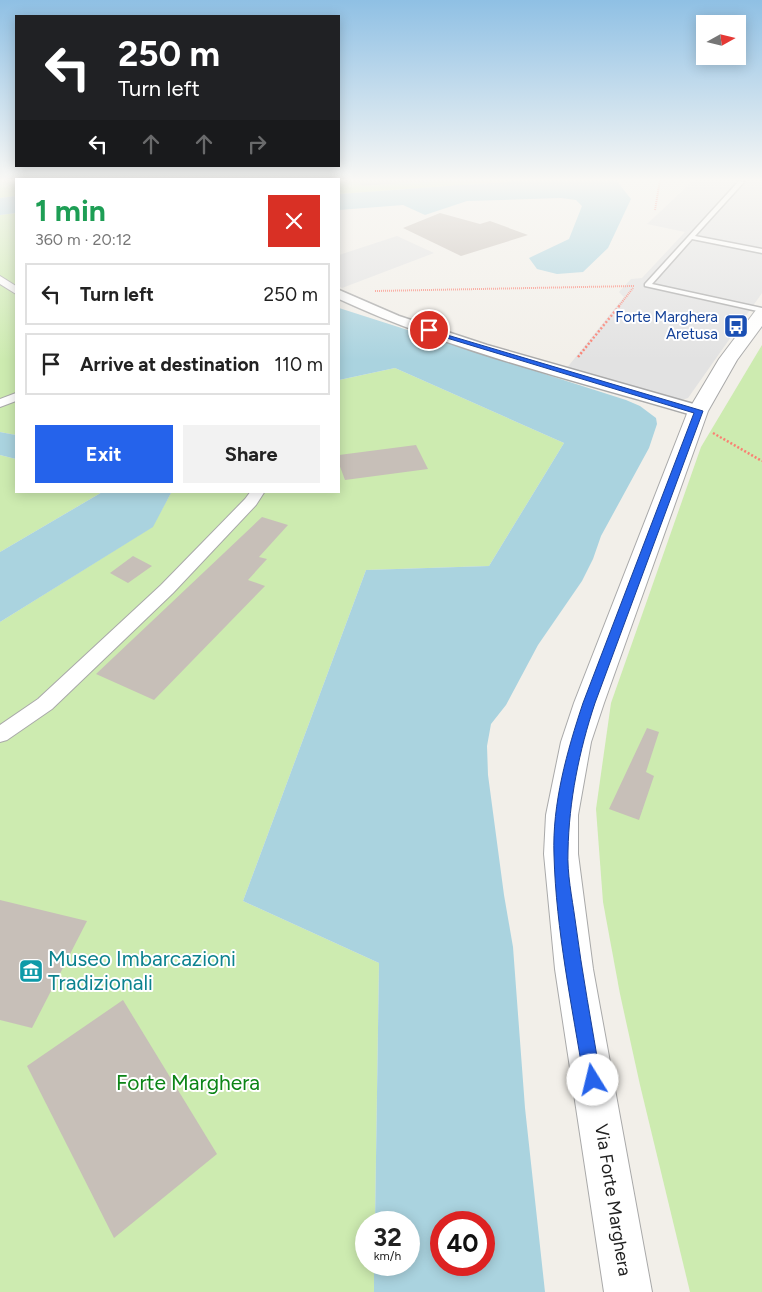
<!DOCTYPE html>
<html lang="en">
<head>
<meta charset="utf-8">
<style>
  body { margin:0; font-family:Figtree,sans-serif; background:#f2f2f2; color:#222; height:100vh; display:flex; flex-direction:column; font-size:19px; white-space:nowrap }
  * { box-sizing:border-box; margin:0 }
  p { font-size:16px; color:#767676 }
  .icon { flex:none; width:28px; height:28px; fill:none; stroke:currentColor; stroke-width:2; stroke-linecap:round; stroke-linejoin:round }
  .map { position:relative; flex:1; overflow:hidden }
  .panel { position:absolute; left:15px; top:178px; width:325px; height:315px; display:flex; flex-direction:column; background:#fff; border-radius:0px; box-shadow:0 2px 12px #0003 }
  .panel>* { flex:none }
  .banner { position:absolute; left:15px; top:15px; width:325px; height:152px; border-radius:0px; box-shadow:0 2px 12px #0003; background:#202124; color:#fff; overflow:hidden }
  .needle { width:32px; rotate:82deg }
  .buttons { position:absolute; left:696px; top:15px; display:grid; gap:10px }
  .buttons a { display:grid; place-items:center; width:50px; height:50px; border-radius:0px; background:#fff; box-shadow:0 2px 12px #0003; font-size:25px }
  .speed { position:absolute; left:355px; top:1211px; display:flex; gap:10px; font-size:25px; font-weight:700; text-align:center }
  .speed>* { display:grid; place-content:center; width:65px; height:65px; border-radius:50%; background:#fff; box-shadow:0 2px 12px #0003; line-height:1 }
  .speed small { font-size:12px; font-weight:400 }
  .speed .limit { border:8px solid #d22; background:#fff; color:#111 }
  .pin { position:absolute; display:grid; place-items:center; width:42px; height:42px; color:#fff; margin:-21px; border:2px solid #fff; border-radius:50%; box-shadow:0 1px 5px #0007 }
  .me { position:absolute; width:55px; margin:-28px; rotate:351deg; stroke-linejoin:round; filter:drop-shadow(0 0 4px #0008) }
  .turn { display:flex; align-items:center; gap:18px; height:105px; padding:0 20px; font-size:22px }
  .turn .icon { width:65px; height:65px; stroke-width:2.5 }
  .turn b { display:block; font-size:35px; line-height:42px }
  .lanes { display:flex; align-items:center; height:48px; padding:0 20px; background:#0003; justify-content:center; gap:25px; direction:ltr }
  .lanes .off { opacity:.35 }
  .round { display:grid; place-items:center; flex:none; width:52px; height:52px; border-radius:0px; background:#f2f2f2 }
  .head { display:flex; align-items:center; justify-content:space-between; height:85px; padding:0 20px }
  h1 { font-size:30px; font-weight:700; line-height:38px; color:#1e9e55 }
  .action { display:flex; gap:10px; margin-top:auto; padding:10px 20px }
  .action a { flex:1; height:58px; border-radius:0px; background:#2563eb; color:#fff; font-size:20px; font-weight:700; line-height:58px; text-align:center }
  .action a+a { background:#f2f2f2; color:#222 }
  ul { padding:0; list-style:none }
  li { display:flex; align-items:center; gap:15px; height:62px; margin:0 10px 8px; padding:0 10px; border:2px solid #e0e0e0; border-radius:0px }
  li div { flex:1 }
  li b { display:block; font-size:19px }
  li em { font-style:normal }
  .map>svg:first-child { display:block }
  .construction { fill:#c7c7b4 }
  .grass { fill:#cdebb0 }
  .parking { fill:#e2e2e2 }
  .water { fill:#aad3df; fill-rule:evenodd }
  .building { fill:#c7bfb8 }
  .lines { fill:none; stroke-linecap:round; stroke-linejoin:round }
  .service-casing { stroke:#a9a9a9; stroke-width:3 }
  .pedestrian-casing { stroke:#a9a9a9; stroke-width:2 }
  .minor-casing { stroke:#a9a9a9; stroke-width:3 }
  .tertiary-casing { stroke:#a9a9a9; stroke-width:2 }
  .path-far1 { stroke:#fa8072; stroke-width:2; stroke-dasharray:1 1; stroke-linecap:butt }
  .path { stroke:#fa8072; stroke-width:2.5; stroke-dasharray:2 2; stroke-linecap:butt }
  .service { fill:#fff; fill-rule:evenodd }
  .pedestrian { fill:#fff; fill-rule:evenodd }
  .minor { fill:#fff; fill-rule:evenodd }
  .tertiary { fill:#fff; fill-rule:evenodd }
  .route { fill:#2563eb; stroke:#184099 }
  .labels { text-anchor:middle; stroke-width:4; stroke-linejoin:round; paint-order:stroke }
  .far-transit-label { font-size:15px; fill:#164399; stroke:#fff; text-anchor:end }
  .street-label { font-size:18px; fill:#222; stroke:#fff }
  .near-culture-label { font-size:21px; fill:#0d838f; stroke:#fff; text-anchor:start }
  .near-park-label { font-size:21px; fill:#0c8416; stroke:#fff }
</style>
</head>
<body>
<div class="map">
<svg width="762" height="1292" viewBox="0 0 762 1292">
  <rect width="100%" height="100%" fill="#f2efe9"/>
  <polygon class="construction" points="357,180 451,180 362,186"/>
  <g class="grass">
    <polygon points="0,180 16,180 16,196 0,198"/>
    <polygon points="339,180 357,180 362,186 451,180 529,180 339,194"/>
    <polygon points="16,213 16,435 0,432 0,215"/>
    <polygon points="762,345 762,1292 690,1292 640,1085 620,994 603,902 596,809 611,703 701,447"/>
    <polygon points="395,368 564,443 489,566 366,570 243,901 379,963 375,1222 366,1222 366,1265 374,1265 374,1292 0,1292 0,622 152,527 172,491 339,491 339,380"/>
    <polygon points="0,455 16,459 16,491 104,491 0,552"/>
  </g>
  <g class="parking">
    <polygon points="694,180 762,180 762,293 688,398 685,399 676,400 566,369 624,297 619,292 631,279 642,278 685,232 647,224"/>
    <polygon points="397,236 434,253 342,288 339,286 339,255"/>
  </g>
  <g class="water">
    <polygon points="529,180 616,180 631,199 608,248 583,272 557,274 537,269 529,258 569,239 582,206 576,200 561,198 467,201 425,215 403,205 339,210 339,194"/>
    <polygon points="16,196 16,213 0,215 0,198"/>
    <path d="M339,308L626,400L640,406L656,418L657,424L649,448L601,536L593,559L582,581L538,645L506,705L491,724L487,746L488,775L504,895L513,947L525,1108L545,1292H374V1265H409V1222H375L379,963L243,901L366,570L489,566L564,443L395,368L339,380ZM484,1222V1265H441V1222Z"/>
    <polygon points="0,432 16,435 16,459 0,455"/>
    <polygon points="104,491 172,491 153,527 0,622 0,552"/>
  </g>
  <g class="building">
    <polygon points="440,213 480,224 490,221 528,235 461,256 403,228"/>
    <polygon points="416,445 428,469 345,480 339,464 339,455"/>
    <polygon points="262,517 288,525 259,557 267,559 248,580 265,586 154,700 96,674"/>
    <polygon points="133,556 152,566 128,583 110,573"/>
    <polygon points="647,728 659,732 646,772 654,776 639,820 609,809"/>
    <polygon points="0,900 87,921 32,1028 0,1020"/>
    <polygon points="123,1000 217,1154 114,1238 27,1066"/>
  </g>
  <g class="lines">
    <defs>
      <polygon id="service" points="739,181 744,182 695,236 762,249 762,253 692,239 652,284 762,308 762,312 645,286 645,284"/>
      <g id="pedestrian">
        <polygon points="0,276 16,286 16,294 0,284"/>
        <polygon points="16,393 16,401 0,407 0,399"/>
        <polygon points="251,491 265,491 256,505 173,593 52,709 7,740 0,742 0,725 38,699 161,585 245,499"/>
      </g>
      <path id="minor" d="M339,290L399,316L487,345L704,407L706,411L704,415H692C574,380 451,351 339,299Z"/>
      <polygon id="tertiary" points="762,309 762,326 737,360 708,411 604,703 591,742 578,815 578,854 593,969 652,1292 604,1292 555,969 544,854 546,815 561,742 574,703 688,411 719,359 756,310"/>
    </defs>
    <use href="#service" class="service-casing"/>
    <use href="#pedestrian" class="pedestrian-casing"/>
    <use href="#minor" class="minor-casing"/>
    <use href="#tertiary" class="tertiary-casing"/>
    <g class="path-far1">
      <polyline points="655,210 660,180"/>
      <polyline points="375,291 634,286"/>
      <polyline points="619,306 633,288"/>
    </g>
    <g class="path">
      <polyline points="578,357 620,305"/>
      <polyline points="713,433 762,461"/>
    </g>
    <use href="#service" class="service"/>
    <use href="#pedestrian" class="pedestrian"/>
    <use href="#minor" class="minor"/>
    <use href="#tertiary" class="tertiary"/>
  </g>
  <linearGradient id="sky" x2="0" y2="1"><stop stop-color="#8fc0e4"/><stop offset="0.5" stop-color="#f9f8f5"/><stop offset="1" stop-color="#f9f8f5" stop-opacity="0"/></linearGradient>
  <rect width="762" height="360" fill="url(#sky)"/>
  <path class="route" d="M427,329L703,411L595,703C579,751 569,801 568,851C567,874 572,897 575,919C582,973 592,1026 601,1080L599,1086L593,1088L587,1086L584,1080C572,1006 556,930 554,855C552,804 567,751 583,703L694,413L427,332Z"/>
  <defs>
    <symbol id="bus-square" viewBox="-11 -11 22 22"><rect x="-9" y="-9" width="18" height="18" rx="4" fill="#1a4fb4" stroke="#fff"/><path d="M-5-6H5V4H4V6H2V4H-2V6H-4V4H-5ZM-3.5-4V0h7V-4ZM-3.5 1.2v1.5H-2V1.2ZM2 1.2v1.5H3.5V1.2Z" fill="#fff"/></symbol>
    <symbol id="museum-square" viewBox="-11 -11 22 22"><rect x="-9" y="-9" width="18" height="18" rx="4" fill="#0f9aa8" stroke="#fff"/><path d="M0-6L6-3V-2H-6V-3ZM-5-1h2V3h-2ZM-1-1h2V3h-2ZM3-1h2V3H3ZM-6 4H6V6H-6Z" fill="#fff"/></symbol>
  </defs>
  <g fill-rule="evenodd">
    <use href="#bus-square" x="722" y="312" width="28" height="28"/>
    <use href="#museum-square" x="17" y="957" width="28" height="28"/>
  </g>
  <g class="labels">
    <g class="far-transit-label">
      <text x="718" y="322">Forte Marghera<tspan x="718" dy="17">Aretusa</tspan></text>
    </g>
    <g class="street-label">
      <text transform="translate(613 1200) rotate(81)" y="6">Via Forte Marghera</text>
    </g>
    <g class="near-culture-label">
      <text x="48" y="966">Museo Imbarcazioni<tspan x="48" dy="24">Tradizionali</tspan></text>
    </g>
    <g class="near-park-label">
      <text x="188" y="1090">Forte Marghera</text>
    </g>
  </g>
</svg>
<div class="buttons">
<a><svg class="needle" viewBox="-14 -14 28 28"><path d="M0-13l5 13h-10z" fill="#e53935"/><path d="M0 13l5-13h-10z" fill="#767676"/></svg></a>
</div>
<div class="speed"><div>32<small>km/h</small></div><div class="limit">40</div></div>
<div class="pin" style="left:429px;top:330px;background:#d93025"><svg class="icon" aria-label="arrive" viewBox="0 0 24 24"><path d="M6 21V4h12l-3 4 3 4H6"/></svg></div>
<svg class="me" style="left:593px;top:1080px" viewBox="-20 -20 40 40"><circle r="19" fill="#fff"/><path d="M0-13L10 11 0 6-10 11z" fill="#2563eb"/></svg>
<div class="banner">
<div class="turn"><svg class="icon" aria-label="left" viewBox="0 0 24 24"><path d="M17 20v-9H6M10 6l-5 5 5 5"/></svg><div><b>250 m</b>Turn left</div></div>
<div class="lanes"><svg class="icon" aria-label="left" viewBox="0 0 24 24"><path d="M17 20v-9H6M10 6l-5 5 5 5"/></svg><svg class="icon off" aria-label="ahead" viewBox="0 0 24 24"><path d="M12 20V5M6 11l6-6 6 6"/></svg><svg class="icon off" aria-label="ahead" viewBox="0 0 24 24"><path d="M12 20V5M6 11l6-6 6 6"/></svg><svg class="icon off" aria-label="right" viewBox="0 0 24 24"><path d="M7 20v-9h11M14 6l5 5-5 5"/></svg></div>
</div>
<section class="panel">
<div class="head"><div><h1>1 min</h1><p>360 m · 20:12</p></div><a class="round" style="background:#d93025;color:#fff"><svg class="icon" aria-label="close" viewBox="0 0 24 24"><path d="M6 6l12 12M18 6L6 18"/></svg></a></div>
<ul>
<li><svg class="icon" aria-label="left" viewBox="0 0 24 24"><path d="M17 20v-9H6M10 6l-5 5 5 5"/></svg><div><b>Turn left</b></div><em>250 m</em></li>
<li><svg class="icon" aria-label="arrive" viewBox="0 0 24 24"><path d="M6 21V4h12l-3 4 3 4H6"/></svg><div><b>Arrive at destination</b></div><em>110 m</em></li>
</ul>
<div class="action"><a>Exit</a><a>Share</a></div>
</section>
</div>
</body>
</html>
